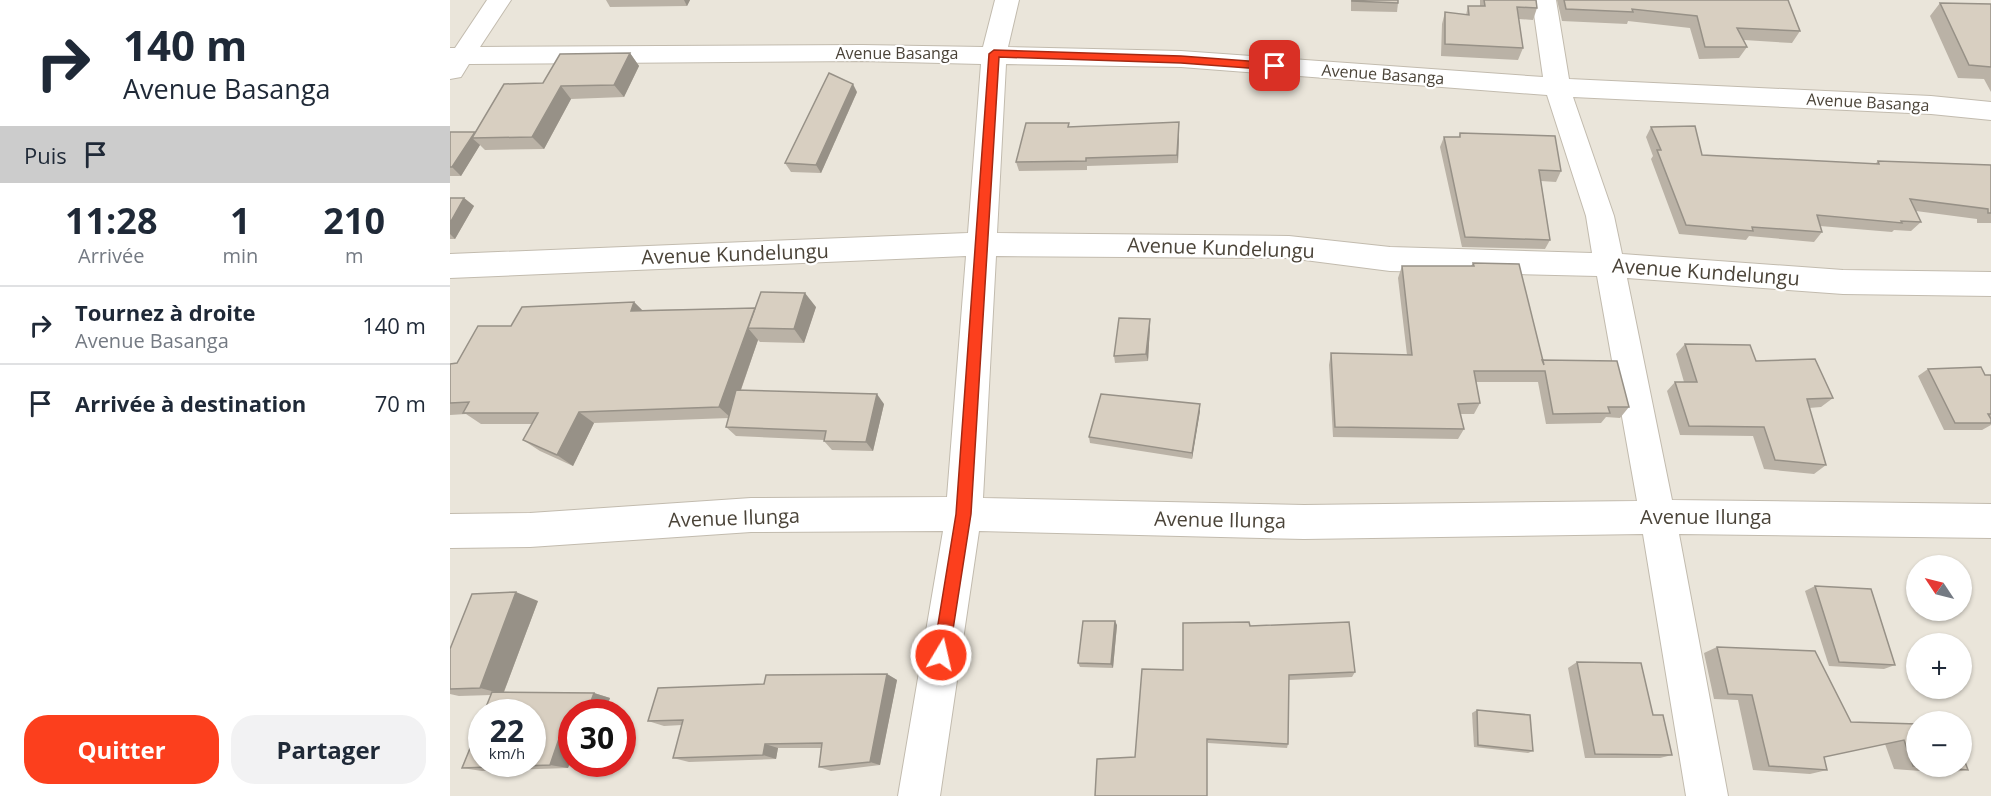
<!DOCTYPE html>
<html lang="fr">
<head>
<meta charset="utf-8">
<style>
  body { margin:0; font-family:"Open Sans",sans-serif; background:#f2f2f3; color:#1f2937; height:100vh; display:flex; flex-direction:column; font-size:22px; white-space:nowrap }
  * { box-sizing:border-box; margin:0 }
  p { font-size:20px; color:#747a83 }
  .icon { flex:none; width:33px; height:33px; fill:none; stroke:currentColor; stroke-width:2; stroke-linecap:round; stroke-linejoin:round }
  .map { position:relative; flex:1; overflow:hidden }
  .details { display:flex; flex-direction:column; background:#fff; width:450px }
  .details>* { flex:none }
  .top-card { background:#fff; color:#1f2937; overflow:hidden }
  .needle { width:39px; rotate:305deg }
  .tools { position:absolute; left:1456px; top:555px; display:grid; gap:12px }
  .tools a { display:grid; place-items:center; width:66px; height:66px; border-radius:50%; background:#fff; box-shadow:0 2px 4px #0004; font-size:30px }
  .speed { position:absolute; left:18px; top:699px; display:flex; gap:12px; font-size:30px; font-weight:700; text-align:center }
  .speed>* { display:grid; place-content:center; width:78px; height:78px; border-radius:50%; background:#fff; box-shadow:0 2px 4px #0004; line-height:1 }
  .speed small { font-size:15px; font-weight:400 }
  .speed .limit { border:9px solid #d22; background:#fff; color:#111 }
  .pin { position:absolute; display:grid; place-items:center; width:51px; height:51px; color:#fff; margin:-26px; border-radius:12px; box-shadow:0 3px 9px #0006 }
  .me { position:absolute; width:66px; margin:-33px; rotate:9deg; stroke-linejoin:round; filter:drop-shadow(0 0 4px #0008) }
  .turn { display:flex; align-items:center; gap:21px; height:126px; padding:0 24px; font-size:27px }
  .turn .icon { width:78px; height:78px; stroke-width:2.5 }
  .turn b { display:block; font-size:42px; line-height:51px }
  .then { display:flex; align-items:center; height:57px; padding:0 24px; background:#0003; gap:12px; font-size:22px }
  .eta { display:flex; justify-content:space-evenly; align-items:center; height:102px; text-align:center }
  .eta b { font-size:36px; font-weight:700; line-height:42px }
  .cta { display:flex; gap:12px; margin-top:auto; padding:12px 24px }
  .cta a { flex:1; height:69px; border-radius:24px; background:#fc3f1d; color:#fff; font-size:24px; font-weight:700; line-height:69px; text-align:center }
  .cta a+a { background:#f2f2f3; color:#1f2937 }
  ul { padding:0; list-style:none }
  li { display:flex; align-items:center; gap:18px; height:78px; padding:0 24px; border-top:2px solid #e0e1e3 }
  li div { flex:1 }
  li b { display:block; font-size:22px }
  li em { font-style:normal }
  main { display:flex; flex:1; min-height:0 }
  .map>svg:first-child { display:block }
  .residential { fill:#eae5da; fill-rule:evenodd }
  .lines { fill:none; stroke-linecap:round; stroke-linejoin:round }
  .minor-casing { stroke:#c2bbae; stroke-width:2 }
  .minor { fill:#fff; fill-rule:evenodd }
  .wall { fill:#bab2a6 }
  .shaded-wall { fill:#979187 }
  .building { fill:#d8cfc1; stroke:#979187; stroke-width:1.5 }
  .route { fill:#fc3f1d; stroke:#a42913; stroke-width:1.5 }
  .labels { text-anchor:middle; stroke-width:4.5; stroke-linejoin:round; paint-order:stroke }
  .far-street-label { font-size:16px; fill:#4b4439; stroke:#fff }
  .street-label { font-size:20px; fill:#4b4439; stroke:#fff }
</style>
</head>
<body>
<main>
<section class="details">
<div class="top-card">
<div class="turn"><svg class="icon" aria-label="right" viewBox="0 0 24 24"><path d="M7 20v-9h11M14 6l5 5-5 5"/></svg><div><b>140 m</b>Avenue Basanga</div></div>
<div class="then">Puis<svg class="icon" aria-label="arrive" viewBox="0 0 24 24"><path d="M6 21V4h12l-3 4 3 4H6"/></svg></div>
</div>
<div class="eta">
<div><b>11:28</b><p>Arrivée</p></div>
<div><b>1</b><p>min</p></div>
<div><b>210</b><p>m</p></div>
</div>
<ul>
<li><svg class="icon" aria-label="right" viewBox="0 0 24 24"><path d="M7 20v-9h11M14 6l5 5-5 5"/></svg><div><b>Tournez à droite</b><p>Avenue Basanga</p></div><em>140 m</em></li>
<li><svg class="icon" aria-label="arrive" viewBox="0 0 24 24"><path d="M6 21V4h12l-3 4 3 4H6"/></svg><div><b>Arrivée à destination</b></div><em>70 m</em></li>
</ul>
<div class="cta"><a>Quitter</a><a>Partager</a></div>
</section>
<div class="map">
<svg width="1541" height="796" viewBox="0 0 1541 796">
  <rect width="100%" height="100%" fill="#f6f3ec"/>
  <path class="residential" d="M0,0H1541V796H0ZM1467,566H1512V610H1467ZM1467,644H1512V688H1467ZM32,712H82V764H32ZM122,712H172V764H122ZM1467,722H1512V766H1467Z"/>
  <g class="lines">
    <defs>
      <path id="minor" d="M37,0H61L30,47L412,45L533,47L545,0H569L558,47L731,51L1093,77L1082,0H1106L1119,79L1481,96L1541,102V120L1481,114L1123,97L1164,216L1172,254L1393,270L1541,272V296L1393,294L1177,278L1222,500L1541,504V538L1229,534L1278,796H1236L1193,534L854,539L529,531L490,796H448L493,531L301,532L80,547L0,548V514L80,513L301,498L497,497L516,256L0,278V254L518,233L531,64L412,61L19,64L11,77L0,79V48H5ZM556,64L731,67L1097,95L1136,216L1142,253L940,247L839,236L547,233ZM546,256L839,258L940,271L1147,276L1187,501L854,505L533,498Z"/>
    </defs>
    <use href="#minor" class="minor-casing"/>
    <use href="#minor" class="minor"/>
  </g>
  <g class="wall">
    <polygon points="156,0 240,0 237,6 160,7"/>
    <polygon points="901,0 948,0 948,3 947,12 901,11"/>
    <polygon points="1030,0 1086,0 1087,8 1083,20 1069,19 1073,48 1068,60 991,56 992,24 995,12 1016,15 1018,6 1030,6"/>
    <polygon points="1107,0 1338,0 1350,31 1342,43 1294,40 1297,47 1289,58 1249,59 1240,28 1178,21 1177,24 1112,21"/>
    <polygon points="1490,3 1541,4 1541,92 1534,79 1508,78 1480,16"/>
    <polygon points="180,53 189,66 174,97 121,99 94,149 35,150 30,145 11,176 0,176 0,132 25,133 93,83"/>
    <polygon points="407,92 371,173 341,172 335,163"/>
    <polygon points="619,123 619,127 729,130 728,163 637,166 637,170 569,171 566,162"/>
    <polygon points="1201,127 1252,155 1425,164 1428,161 1541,165 1541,223 1527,223 1527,219 1466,211 1471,222 1461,231 1444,230 1442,232 1370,226 1372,232 1364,242 1299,236 1296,240 1229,234 1201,159 1203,156 1196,137"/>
    <polygon points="1010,133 1111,171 1106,182 1091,181 1100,240 1095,249 1012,247 990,147 994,137 1009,137"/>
    <polygon points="0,198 14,198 24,206 5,239 0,239"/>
    <polygon points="1023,263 1092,360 1179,407 1170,418 1156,417 1151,423 1096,424 1088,382 1026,382 1030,403 1024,414 1010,414 1014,429 1008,439 883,437 879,365 881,353 957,355 948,278 952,266 1021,266"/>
    <polygon points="184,302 192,310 366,307 354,343 310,342 308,340 291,390 434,404 423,451 382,450 374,441 374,440 286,436 276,427 279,418 144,423 123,466 90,451 73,440 82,424 31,424 16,414 0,415 0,364 7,363 61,326"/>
    <polygon points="700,326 698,361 665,363 664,356"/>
    <polygon points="1235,344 1306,361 1383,398 1371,407 1359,408 1376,465 1364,474 1314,469 1303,436 1230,435 1217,391 1225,382 1234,382 1226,354"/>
    <polygon points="1478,369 1535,375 1541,375 1541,425 1532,430 1494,430 1468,376"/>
    <polygon points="750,404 750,411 742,459 640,443 639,437"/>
    <polygon points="1365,586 1445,665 1434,669 1379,666 1355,591"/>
    <polygon points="88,601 54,692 144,693 160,698 155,712 122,712 122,757 118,768 32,771 12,768 41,695 9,696 0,694 0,649"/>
    <polygon points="667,625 663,668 630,667 628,663"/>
    <polygon points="800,626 905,672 902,677 839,680 838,744 837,748 758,743 733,670"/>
    <polygon points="1267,647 1401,722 1467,724 1518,770 1496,773 1444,769 1435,744 1374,757 1377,770 1360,774 1303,770 1288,700 1264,699 1254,653"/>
    <polygon points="1127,662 1203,715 1222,755 1210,758 1135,758 1118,668"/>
    <polygon points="437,674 447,680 430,765 381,771 369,767 371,748 328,748 326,759 239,762 223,758 232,725 214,726 198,721 314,684"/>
    <polygon points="1027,710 1083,751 1078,753 1024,747 1022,713"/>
  </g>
  <g class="shaded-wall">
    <polygon points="234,0 240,0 237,6"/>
    <polygon points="180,53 189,66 174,97 164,85"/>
    <polygon points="403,84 407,92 371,173 366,165"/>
    <polygon points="111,86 121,99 94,149 82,137"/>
    <polygon points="729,122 729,130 728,163 727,155"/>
    <polygon points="25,132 30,137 22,138 30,145 11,176 2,167"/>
    <polygon points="14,198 24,206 5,239 0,234 0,223"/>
    <polygon points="355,293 366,307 354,343 344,329"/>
    <polygon points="184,302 197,315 181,311"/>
    <polygon points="700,319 700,326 698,361 696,354"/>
    <polygon points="298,328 308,340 281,418 269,407"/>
    <polygon points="427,394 434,404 423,451 416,442"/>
    <polygon points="750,404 750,411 742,459 742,453"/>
    <polygon points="129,412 144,423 123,466 107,455"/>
    <polygon points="66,592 88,601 53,694 30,688"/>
    <polygon points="665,621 667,625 663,668 661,664"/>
    <polygon points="437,674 447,680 430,765 420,762"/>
    <polygon points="144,693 160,698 155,712 137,712"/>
    <polygon points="113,727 122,729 122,757 118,768 100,765"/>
    <polygon points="315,744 328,748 326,759 313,755"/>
  </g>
  <g class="building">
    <polygon points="902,0 948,0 948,3 902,1"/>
    <polygon points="1034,0 1086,0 1087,8 1067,7 1073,48 995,44 995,12 1019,15 1018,6 1035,6"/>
    <polygon points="1114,0 1338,0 1350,31 1287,28 1297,47 1255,47 1247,16 1182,9 1183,12 1116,9"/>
    <polygon points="1490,3 1541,4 1541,67 1519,65"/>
    <polygon points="180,53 164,85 111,86 82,137 22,138 54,84 93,83 110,54"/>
    <polygon points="379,73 403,84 366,165 335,163"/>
    <polygon points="729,122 727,155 636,158 636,161 566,162 576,123 619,123 618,127"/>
    <polygon points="1245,126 1252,155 1429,164 1428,161 1541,165 1541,213 1538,213 1538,209 1460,199 1471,222 1451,221 1452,223 1367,215 1372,232 1302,227 1303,231 1236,225 1207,150 1211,150 1201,127"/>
    <polygon points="0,132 25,132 2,167 0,167"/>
    <polygon points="1010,133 1105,136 1111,171 1089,170 1100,240 1015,237 994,137 1010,137"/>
    <polygon points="0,198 14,198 0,223"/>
    <polygon points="1023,263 1069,264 1094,365 1092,360 1167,361 1179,407 1158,407 1160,413 1103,414 1095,371 1024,371 1030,403 1008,404 1014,429 885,427 881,353 962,355 952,266 1024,266"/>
    <polygon points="311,292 355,293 344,329 298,328"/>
    <polygon points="184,302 181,311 305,308 269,407 129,412 107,455 73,440 88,413 13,413 19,402 0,403 0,364 7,363 28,326 61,326 72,307"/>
    <polygon points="669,318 700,319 696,354 664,356"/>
    <polygon points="1235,344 1300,345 1306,361 1365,359 1383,398 1357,399 1376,465 1325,460 1314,427 1239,426 1225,382 1247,382"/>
    <polygon points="1531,367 1535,375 1541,375 1541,414 1538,414 1541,419 1541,423 1505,423 1478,369"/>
    <polygon points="286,390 427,394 416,442 374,441 376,431 276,427"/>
    <polygon points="651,394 750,404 742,453 639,437"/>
    <polygon points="1365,586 1421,589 1445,665 1389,662"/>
    <polygon points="66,592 30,688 0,689 0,649 22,594"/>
    <polygon points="633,621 665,621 661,664 628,663"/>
    <polygon points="799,622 800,626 899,622 905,672 839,675 838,744 757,739 757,796 645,796 647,759 685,757 692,669 733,670 733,623"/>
    <polygon points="1267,647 1365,651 1401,722 1467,724 1467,766 1463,766 1454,740 1374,757 1377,770 1319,766 1302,695 1278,694"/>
    <polygon points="1127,662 1191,663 1203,715 1213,715 1222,755 1145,754"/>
    <polygon points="437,674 420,762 369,767 372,743 315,744 313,755 223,758 233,720 198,721 208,688 314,684 316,675"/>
    <polygon points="42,692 144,693 137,712 122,712 122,727 113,727 100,765 12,768 32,719 32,764 82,764 82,712 34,712"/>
    <polygon points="1027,710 1080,715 1083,751 1028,745"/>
    <polygon points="1512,754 1518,770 1472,766 1512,766"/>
  </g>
  <polygon class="route" points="544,50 731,56 825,63 830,66 825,70 731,63 549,57 521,514 499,655 497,661 491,663 486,661 483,655 506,514 539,54"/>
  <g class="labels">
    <g class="far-street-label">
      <text x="447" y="59">Avenue Basanga</text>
      <text transform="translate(933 74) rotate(4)" y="6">Avenue Basanga</text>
      <text transform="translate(1418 102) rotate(3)" y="6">Avenue Basanga</text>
    </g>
    <g class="street-label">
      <text transform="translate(771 248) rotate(2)" y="7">Avenue Kundelungu</text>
      <text transform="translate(285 254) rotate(-2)" y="7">Avenue Kundelungu</text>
      <text transform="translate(1256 272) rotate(4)" y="7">Avenue Kundelungu</text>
      <text x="1256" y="524">Avenue Ilunga</text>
      <text transform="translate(284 518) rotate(-2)" y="7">Avenue Ilunga</text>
      <text transform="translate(770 520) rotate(1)" y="7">Avenue Ilunga</text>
    </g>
  </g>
</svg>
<div class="tools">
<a><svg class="needle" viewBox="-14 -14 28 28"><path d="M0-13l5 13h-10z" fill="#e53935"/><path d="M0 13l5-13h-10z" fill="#747a83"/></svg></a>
<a>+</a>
<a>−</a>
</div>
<div class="speed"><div>22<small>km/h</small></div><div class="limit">30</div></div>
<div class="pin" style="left:825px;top:66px;background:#d93025"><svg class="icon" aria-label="arrive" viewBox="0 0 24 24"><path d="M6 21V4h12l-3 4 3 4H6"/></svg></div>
<svg class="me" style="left:491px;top:655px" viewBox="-20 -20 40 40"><circle r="17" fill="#fc3f1d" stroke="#fff" stroke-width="3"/><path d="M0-11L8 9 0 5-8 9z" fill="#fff"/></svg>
</div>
</main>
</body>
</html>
